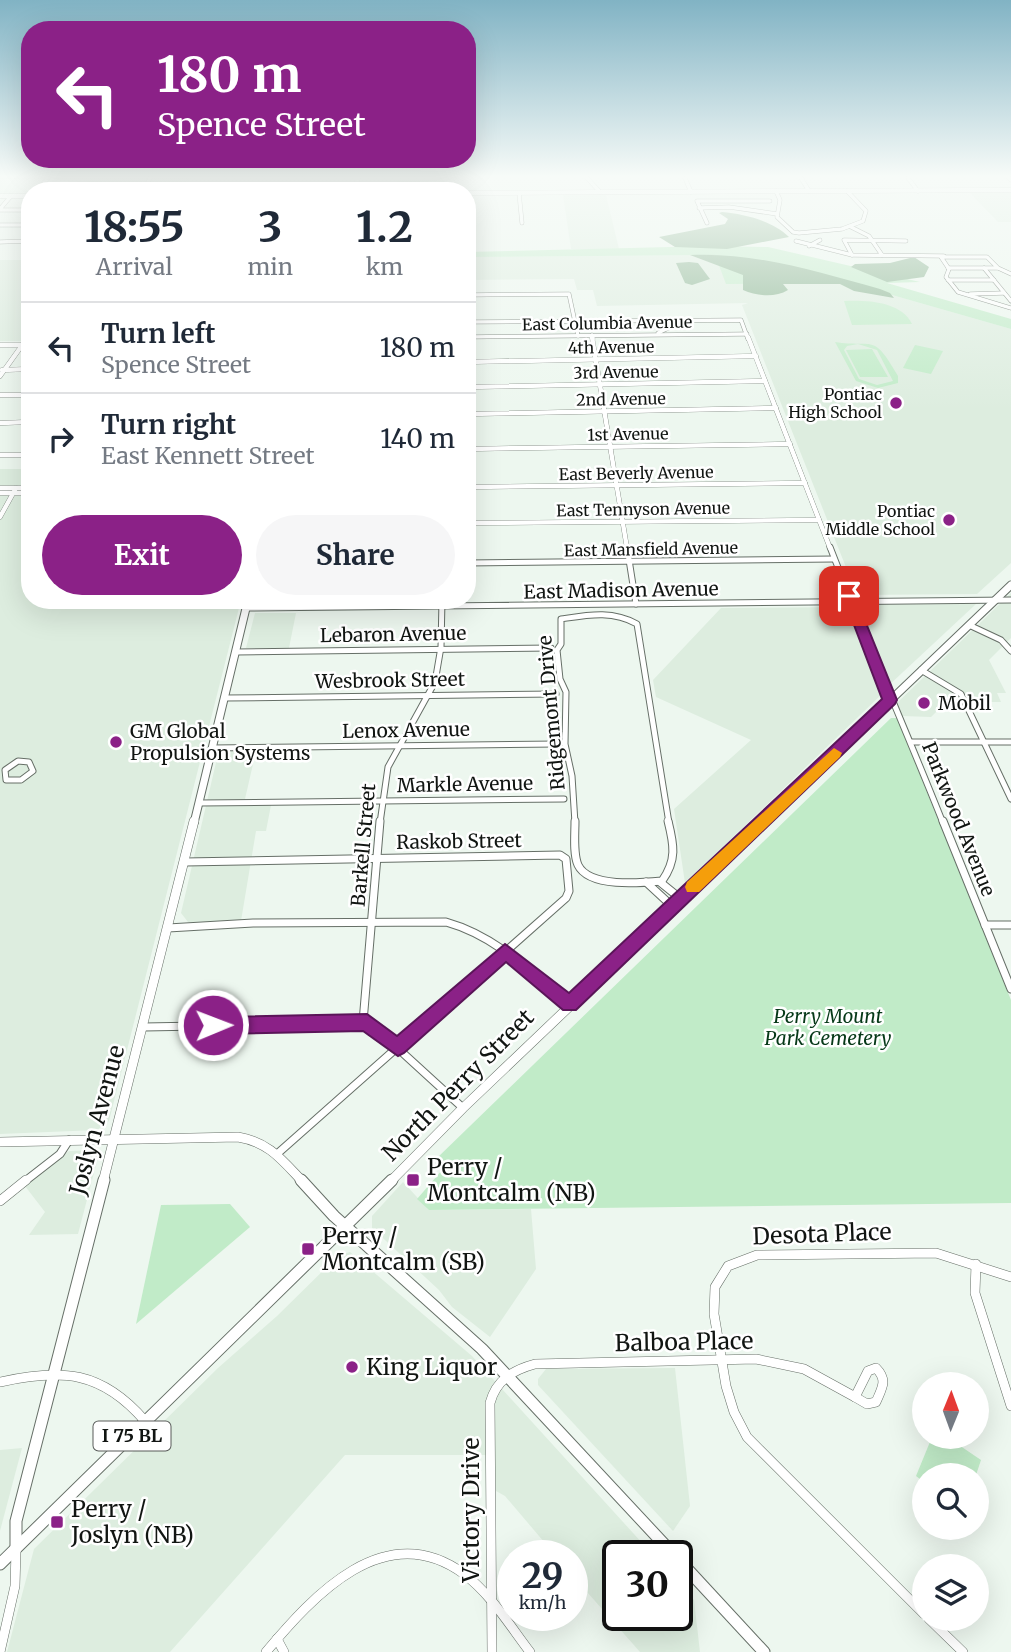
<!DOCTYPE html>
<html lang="en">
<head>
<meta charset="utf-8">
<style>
  body { margin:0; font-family:Merriweather,serif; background:#f6f6f7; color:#1f2937; height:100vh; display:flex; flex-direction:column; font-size:26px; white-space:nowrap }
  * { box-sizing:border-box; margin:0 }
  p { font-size:23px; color:#747a83 }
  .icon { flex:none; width:38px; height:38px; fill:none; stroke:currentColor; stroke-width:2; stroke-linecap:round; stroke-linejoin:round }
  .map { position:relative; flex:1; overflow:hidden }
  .panel { position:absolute; left:21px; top:182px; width:455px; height:427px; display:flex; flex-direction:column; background:#fff; border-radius:28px; box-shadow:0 7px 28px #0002 }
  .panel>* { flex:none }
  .banner { position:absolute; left:21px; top:21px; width:455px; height:147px; border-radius:28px; box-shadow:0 7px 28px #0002; background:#8b2187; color:#fff; overflow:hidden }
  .needle { width:46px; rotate:1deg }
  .controls { position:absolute; left:912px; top:1372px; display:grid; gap:14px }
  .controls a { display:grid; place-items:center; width:77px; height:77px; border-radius:50%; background:#fff; box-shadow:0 7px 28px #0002; font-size:35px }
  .speed { position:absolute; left:497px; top:1540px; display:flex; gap:14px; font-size:35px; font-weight:700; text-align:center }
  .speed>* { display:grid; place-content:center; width:91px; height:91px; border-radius:50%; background:#fff; box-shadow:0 7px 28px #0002; line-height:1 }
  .speed small { font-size:18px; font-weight:400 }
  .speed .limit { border:4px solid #111; border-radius:10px; background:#fff; color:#111 }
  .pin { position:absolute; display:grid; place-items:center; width:60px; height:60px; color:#fff; margin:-30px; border-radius:14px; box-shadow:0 4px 10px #0006 }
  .me { position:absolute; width:77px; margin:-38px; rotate:89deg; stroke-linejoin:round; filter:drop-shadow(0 0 5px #0008) }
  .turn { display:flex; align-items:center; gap:24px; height:147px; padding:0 21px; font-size:32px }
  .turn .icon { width:91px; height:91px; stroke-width:2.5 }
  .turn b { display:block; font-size:49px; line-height:60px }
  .eta { display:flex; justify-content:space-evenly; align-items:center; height:119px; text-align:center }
  .eta b { font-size:42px; font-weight:700; line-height:49px }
  .cta { display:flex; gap:14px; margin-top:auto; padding:14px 21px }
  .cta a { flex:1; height:80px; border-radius:42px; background:#8b2187; color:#fff; font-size:28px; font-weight:700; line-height:80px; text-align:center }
  .cta a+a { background:#f6f6f7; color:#1f2937 }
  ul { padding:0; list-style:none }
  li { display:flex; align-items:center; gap:21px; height:91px; padding:0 21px; border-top:2px solid #e0e1e3 }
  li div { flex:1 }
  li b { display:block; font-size:26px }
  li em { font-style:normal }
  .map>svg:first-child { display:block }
  .built { fill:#ddeddf }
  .green { fill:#c1ebc8; fill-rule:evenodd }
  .water { fill:#88b28f }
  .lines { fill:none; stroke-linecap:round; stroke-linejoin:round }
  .minor-far4-casing { stroke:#666f67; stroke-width:4.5 }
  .minor-far3-casing { stroke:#666f67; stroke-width:5 }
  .minor-far2-casing { stroke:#666f67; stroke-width:7 }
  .minor-far1-casing { stroke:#666f67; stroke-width:9 }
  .minor-casing { stroke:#666f67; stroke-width:10 }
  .major-far3-casing { stroke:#666f67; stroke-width:5 }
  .major-far2-casing { stroke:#666f67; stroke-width:9 }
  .major-far1-casing { stroke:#666f67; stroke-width:10 }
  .major-casing { stroke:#666f67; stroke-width:13 }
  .minor-far4 { stroke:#fff; stroke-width:3.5 }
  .minor-far3 { stroke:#fff; stroke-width:4.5 }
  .minor-far2 { stroke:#fff; stroke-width:5 }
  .minor-far1 { stroke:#fff; stroke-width:7 }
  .minor { stroke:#fff; stroke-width:9 }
  .major-far3 { stroke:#fff; stroke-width:4.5 }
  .major-far2 { stroke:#fff; stroke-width:7 }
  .major-far1 { stroke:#fff; stroke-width:9 }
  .major { stroke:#fff; stroke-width:11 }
  .route { fill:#8b2187; stroke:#5a1558; stroke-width:2 }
  .slow { fill:#f59e0b }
  .poi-dot { fill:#8b2187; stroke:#fff; stroke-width:2.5 }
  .labels { text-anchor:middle; stroke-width:5; stroke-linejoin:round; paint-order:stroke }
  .far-street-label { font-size:16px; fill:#111512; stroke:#fff }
  .far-poi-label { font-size:16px; fill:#111512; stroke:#fff; text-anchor:end }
  .shield { fill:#fff; stroke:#585b59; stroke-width:2 }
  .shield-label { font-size:18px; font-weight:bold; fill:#111512 }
  .street-label { font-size:19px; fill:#111512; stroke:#fff }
  .poi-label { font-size:19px; fill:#111512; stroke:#fff; text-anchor:start }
  .park-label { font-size:19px; font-style:italic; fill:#063918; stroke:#fff }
  .near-street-label { font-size:23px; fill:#111512; stroke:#fff }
  .near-poi-label { font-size:23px; fill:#111512; stroke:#fff; text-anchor:start }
</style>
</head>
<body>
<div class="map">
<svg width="1011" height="1652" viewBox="0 0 1011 1652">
  <rect width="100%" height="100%" fill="#edf7ef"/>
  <g class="built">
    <polygon points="0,178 191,178 183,191 87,191 91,185 84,179 50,179 40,191 30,191 30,194 0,195"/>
    <polygon points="446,179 444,191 359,191 361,186 395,185 397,180"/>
    <polygon points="970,193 1011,193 1011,222 998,222"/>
    <polygon points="563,195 606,195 619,249 571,249"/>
    <polygon points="715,255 850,283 1011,329 1011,563 977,594 857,595 742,305 748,303 597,306 593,290 577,290 574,279 467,280 467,257"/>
    <rect x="0" y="260" width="30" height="81"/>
    <polygon points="0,469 30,469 30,600 241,600 109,1121 97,1130 0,1134"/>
    <polygon points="1011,593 1011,638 989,660 1006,693 997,693 1001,702 969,702 971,708 940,708 931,717 902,716 897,703"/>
    <polygon points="976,604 888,686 856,605"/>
    <polygon points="848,607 882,694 685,883 674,809 751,740 656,697 653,680 721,608"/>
    <polygon points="255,613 296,613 289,648 246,648"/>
    <polygon points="226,751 256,751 245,799 272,800 266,831 256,831 241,921 188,922 181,913 218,754"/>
    <polygon points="100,1150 78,1234 29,1235 45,1212 25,1186 69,1151"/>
    <polygon points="403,1182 429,1210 531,1209 536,1269 490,1337 452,1307 439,1290 372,1228 372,1216"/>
    <polygon points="350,1252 472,1356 654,1556 618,1556 618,1615 677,1615 677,1582 694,1600 700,1652 640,1652 572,1575 572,1556 556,1556 505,1496 496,1491 494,1455 345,1455 170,1652 7,1652 34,1549 218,1368 277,1316 338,1256"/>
    <polygon points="675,1368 690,1506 673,1531 538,1385 538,1379 546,1369"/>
    <polygon points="22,1448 0,1531 0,1450"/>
  </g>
  <g class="green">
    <polygon points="711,246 768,247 920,282 887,283 1011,319 1011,329 850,283 726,284 715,255 467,257 467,252"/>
    <path d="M844,301C866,300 901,301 912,324L852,325Z"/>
    <path d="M835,342C874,348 873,332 898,376V383L878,388L856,381ZM858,344L877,350L893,381L877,385L859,379L844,350L847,346Z"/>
    <polygon points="915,345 943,351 931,374 903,368"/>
    <polygon points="872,349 888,377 860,377 846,350"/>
    <polygon points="891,718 897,718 1011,1000 1011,1203 429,1210 417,1199 443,1169 437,1158"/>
    <polygon points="230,1204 250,1227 136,1324 161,1205"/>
    <polygon points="932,1437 947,1437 981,1460 976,1475 924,1475 924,1482 916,1476"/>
  </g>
  <g class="water">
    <path d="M722,212C745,214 773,221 789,237L727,249L675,247L659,237L725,224L728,219L719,213Z"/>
    <path d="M690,255C756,252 817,272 880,289L890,293L894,298L854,291L840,284H783L788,290C775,298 757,296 743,290V275Z"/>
    <polygon points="914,257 929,267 924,277 887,282 851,267 855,264 890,263"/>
    <polygon points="689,262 698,263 710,279 692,285 685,283 676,263"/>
  </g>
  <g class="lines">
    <defs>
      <g id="minor-far4">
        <polyline points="587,178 600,192"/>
        <polyline points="685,178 691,192"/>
        <polyline points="801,178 809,191"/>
        <polyline points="908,178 918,191"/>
        <polyline points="1009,178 1011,180"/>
        <polyline points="38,191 48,178"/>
        <polyline points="144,191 150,178"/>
        <polyline points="776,191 780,200 777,217 793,232 799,233 842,229 863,221 866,211 847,191"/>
        <polyline points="519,193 522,223"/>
        <polyline points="699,208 729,207 777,214"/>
        <polyline points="0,209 11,196"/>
        <polyline points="0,210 30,210"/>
        <polyline points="707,223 697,201 770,201"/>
        <polyline points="0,225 30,225"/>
        <polyline points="851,227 869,236 882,255"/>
        <polyline points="796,241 852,255 944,256"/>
        <polyline points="0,242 30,241"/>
        <polyline points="809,246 820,240"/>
        <polyline points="852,255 844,240 906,241"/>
        <polyline points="948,268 997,268"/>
        <polyline points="984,268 1011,301"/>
        <polyline points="1011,274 998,268 987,257 941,257 949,269 946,277 958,292 1011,308"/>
        <polyline points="948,280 994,280"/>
        <polyline points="970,294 1004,293"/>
        <polyline points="467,295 569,294 578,336"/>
        <polyline points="467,322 741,320 748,339"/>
        <polyline points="658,333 683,321"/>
        <polyline points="592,335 593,339"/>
        <polyline points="467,337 747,334"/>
        <polyline points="27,339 30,335"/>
      </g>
      <g id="minor-far3">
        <polyline points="592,337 627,548"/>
        <polyline points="748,337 830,548"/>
        <polyline points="0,345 30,345"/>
        <polyline points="467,362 756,356"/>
        <polyline points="2,370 30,369"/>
        <polyline points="0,376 28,337"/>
        <polyline points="467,387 765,381"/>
        <polyline points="0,395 30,395"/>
        <polyline points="467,414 776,408"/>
        <polyline points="0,423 30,422"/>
        <polyline points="467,449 790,444"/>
        <polyline points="0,455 30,455"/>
        <polyline points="467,487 805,483"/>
        <polyline points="0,488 30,488"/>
        <polyline points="0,493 30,493"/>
        <polyline points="0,517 16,488"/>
        <polyline points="467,523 819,520"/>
      </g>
      <g id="minor-far2">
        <polyline points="627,547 636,604"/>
        <path d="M830,547C866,640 906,730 943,823"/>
        <polyline points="467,563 834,559"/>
        <polyline points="247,608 1011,600"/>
        <polyline points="969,625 1001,640 1011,651"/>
        <polyline points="236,652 551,648"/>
        <polyline points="921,670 961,694 1011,799"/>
        <polyline points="225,698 556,694"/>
        <polyline points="911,742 1011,742"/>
        <polyline points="212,748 558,744"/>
        <polygon points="18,761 29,762 33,771 21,780 6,780 5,770"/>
        <polyline points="199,803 564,799"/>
        <polyline points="380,823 388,767 435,682 441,647 442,600"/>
        <path d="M575,823L572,776L565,744L566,692L560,679L557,650L561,644V619C588,615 612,610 637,624L669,823"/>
      </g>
      <g id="minor-far1">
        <path d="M575,821C575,834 573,854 578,865C589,888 641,883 662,881C677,860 674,845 668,821"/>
        <polyline points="943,821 1011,989"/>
        <polyline points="185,862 560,855 566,859 569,891 566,898 277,1154"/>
        <polyline points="646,882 673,907"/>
        <polyline points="660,882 681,899"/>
        <polyline points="985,925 1011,925"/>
        <path d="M168,928L253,923L446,922C496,936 531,972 570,1005"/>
        <polyline points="363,1022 380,821"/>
        <polyline points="144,1027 370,1023 463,1108"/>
        <polyline points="24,1182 60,1154 69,1140"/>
      </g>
      <g id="minor">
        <polyline points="0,1201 26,1180"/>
        <polyline points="976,1264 975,1293 1011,1406"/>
        <path d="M876,1368C888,1380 882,1388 876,1402L867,1404L855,1397L868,1371Z"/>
        <path d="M0,1382C62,1368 102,1371 145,1421"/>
        <polyline points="924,1614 747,1437 734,1412 726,1386 714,1314 715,1287 728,1266 757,1255 936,1253 1011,1277"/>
        <polyline points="929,1619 963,1652"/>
        <polyline points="277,1639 284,1652"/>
        <polyline points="0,1652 15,1586 16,1550"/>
        <path d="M266,1652C313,1596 385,1516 464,1574C491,1594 510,1626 530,1652"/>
        <path d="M492,1652L490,1403C496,1380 513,1370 535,1364L756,1359L804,1369L855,1397"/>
      </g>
      <g id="major-far3">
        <polyline points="354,191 358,178"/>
        <polyline points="467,193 1011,190"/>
        <polyline points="0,196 30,196"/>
      </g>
      <g id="major-far2">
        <polyline points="194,823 248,600"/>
        <polyline points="762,823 1011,585"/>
      </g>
      <g id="major-far1">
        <path d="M0,1142L238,1137C269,1142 282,1160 303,1182"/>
        <polyline points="103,1182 194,821"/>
        <polyline points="390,1182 463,1108 764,821"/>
      </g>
      <g id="major">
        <polyline points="301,1180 334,1216 482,1349 675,1556"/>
        <polyline points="16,1548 16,1521 104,1180"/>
        <polyline points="677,1558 764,1652"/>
        <polyline points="0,1564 392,1180"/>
      </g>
    </defs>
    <use href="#minor-far4" class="minor-far4-casing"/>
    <use href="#minor-far3" class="minor-far3-casing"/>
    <use href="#minor-far2" class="minor-far2-casing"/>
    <use href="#minor-far1" class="minor-far1-casing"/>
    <use href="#minor" class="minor-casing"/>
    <use href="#major-far3" class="major-far3-casing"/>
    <use href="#major-far2" class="major-far2-casing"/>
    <use href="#major-far1" class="major-far1-casing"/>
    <use href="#major" class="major-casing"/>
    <use href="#minor-far4" class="minor-far4"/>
    <use href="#minor-far3" class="minor-far3"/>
    <use href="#minor-far2" class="minor-far2"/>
    <use href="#minor-far1" class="minor-far1"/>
    <use href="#minor" class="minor"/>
    <use href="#major-far3" class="major-far3"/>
    <use href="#major-far2" class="major-far2"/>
    <use href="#major-far1" class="major-far1"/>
    <use href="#major" class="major"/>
  </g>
  <linearGradient id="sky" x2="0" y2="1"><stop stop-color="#81b3c4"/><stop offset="0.43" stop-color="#f7fbf8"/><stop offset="1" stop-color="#f7fbf8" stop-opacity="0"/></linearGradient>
  <rect width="1011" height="410" fill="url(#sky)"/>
  <polygon class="route" points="849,592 855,596 897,700 895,704 576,1010 563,1010 506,962 404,1053 398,1056 363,1031 213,1034 207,1031 204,1025 207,1019 213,1017 367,1014 397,1036 505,944 569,993 882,699 843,596"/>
  <polygon class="slow" points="834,748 842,753 840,757 699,892 687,892 685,887 687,882"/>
  <g class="poi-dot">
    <circle cx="896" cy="403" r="7"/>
    <circle cx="949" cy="520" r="7"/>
    <circle cx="924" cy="703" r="7"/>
    <circle cx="116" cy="742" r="7"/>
    <rect x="406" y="1173" width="14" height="14" rx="3.5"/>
    <rect x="301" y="1242" width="14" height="14" rx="3.5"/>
    <circle cx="352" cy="1367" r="7"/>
    <rect x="50" y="1515" width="14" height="14" rx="3.5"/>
  </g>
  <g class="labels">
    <g class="far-street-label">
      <text transform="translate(607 323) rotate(-1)" y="6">East Columbia Avenue</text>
      <text transform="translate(611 347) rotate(-1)" y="6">4th Avenue</text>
      <text transform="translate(616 372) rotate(-1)" y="6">3rd Avenue</text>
      <text transform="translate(621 399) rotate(-1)" y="6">2nd Avenue</text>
      <text transform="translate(628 434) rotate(-1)" y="6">1st Avenue</text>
      <text transform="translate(636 473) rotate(-1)" y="6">East Beverly Avenue</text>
      <text transform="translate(643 509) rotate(-1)" y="6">East Tennyson Avenue</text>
      <text transform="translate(651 549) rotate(-1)" y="6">East Mansfield Avenue</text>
    </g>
    <g class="far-poi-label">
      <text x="882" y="400">Pontiac<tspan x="882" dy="18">High School</tspan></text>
      <text x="935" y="517">Pontiac<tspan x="935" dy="18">Middle School</tspan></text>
    </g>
    <rect class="shield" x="93.5" y="1421.5" width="77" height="29" rx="5"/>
    <g class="shield-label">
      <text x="132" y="1442">I 75 BL</text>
    </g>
    <g class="street-label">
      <text transform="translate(621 590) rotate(-1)" y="7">East Madison Avenue</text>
      <text transform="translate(393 634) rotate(-1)" y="7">Lebaron Avenue</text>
      <text transform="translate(390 680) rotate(-1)" y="7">Wesbrook Street</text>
      <text transform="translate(551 713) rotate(-95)" y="7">Ridgemont Drive</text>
      <text transform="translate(406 730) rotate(-1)" y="7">Lenox Avenue</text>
      <text transform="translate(465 784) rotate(-1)" y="7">Markle Avenue</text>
      <text transform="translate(959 819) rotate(68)" y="7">Parkwood Avenue</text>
      <text transform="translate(459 841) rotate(-1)" y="7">Raskob Street</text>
      <text transform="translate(363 845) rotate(-85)" y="7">Barkell Street</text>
    </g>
    <g class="poi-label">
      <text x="938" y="710">Mobil</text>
      <text x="130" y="738">GM Global<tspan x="130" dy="22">Propulsion Systems</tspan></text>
    </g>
    <g class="park-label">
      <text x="828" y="1023">Perry Mount<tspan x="828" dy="22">Park Cemetery</tspan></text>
    </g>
    <g class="near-street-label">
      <text transform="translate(458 1085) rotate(-45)" y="8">North Perry Street</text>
      <text transform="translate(97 1120) rotate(-75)" y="8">Joslyn Avenue</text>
      <text transform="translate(822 1234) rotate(-2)" y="8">Desota Place</text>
      <text transform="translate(684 1342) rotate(-1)" y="8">Balboa Place</text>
      <text transform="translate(471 1510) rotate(-90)" y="8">Victory Drive</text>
    </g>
    <g class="near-poi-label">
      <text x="427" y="1175">Perry /<tspan x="427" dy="26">Montcalm (NB)</tspan></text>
      <text x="322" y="1244">Perry /<tspan x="322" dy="26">Montcalm (SB)</tspan></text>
      <text x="366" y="1375">King Liquor</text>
      <text x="71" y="1517">Perry /<tspan x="71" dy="26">Joslyn (NB)</tspan></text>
    </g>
  </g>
</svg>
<div class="controls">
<a><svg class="needle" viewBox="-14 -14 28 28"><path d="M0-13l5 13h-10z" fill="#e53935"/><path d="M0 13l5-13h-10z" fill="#747a83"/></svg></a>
<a><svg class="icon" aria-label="search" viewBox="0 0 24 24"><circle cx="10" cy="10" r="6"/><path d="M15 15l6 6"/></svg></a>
<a><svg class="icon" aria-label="layers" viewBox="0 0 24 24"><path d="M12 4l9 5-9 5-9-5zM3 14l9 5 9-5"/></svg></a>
</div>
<div class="speed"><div>29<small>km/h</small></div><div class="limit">30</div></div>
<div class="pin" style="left:849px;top:596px;background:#d93025"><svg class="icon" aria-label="arrive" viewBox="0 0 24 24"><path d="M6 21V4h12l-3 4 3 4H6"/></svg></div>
<svg class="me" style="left:213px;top:1025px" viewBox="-20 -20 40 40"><circle r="17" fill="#8b2187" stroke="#fff" stroke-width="3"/><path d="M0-11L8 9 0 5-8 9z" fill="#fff"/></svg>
<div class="banner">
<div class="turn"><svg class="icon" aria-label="left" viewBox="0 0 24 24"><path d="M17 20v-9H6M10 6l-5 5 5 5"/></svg><div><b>180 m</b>Spence Street</div></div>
</div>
<section class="panel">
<div class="eta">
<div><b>18:55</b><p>Arrival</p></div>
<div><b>3</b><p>min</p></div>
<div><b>1.2</b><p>km</p></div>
</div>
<ul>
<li><svg class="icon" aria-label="left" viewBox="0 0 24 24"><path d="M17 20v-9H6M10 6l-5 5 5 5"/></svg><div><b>Turn left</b><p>Spence Street</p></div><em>180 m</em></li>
<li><svg class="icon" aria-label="right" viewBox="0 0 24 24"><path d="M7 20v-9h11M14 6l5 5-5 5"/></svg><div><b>Turn right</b><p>East Kennett Street</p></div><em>140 m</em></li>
</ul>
<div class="cta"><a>Exit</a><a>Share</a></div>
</section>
</div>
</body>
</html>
